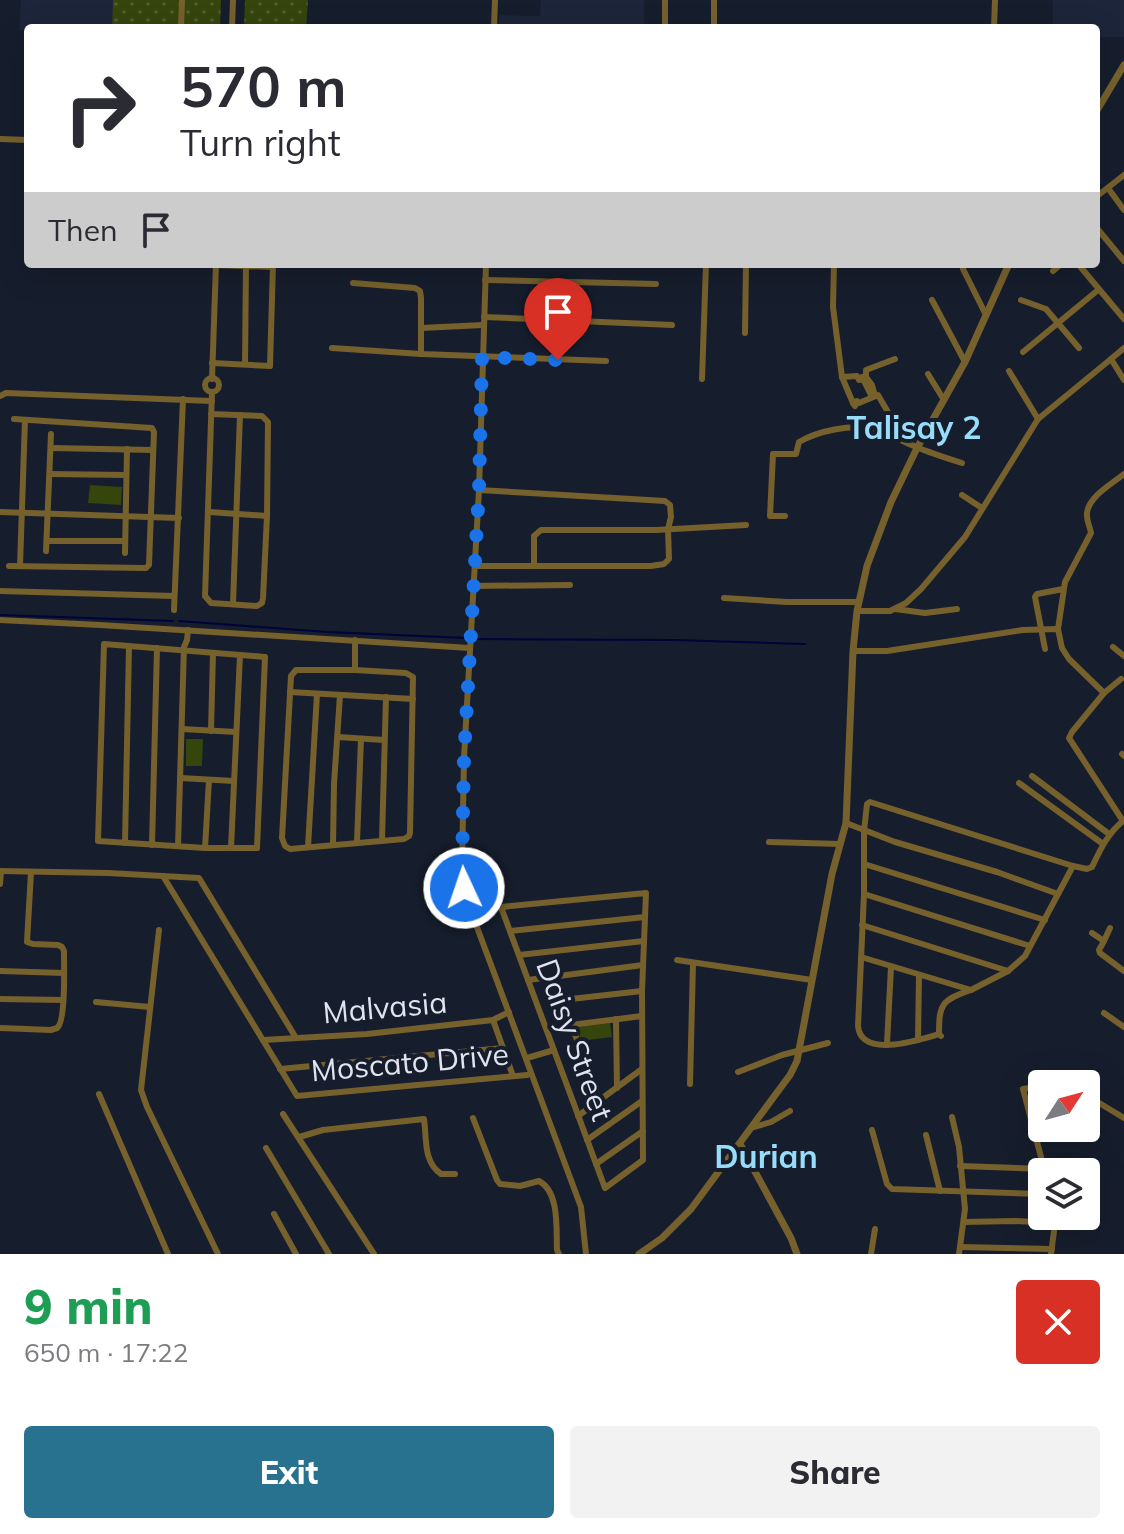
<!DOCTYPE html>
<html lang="en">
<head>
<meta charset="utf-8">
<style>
  body { margin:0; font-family:Mulish,sans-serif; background:#f2f2f3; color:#2b2b33; height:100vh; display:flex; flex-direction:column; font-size:30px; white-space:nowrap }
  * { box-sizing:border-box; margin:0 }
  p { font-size:26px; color:#7c7c81 }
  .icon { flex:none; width:44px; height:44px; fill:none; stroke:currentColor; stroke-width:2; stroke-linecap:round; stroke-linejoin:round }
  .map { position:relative; height:1254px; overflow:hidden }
  .details { display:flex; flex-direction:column; background:#fff; flex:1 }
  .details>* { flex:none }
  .banner { position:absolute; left:24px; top:24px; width:1076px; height:244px; border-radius:8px; box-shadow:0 8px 32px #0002; background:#fff; color:#2b2b33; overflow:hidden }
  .needle { width:52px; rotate:54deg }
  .buttons { position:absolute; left:1028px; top:1070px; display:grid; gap:16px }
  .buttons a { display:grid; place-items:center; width:72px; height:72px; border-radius:8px; background:#fff; box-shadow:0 8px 32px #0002; font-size:40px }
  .pin { position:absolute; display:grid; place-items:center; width:68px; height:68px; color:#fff; margin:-82px -34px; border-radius:50% 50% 50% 0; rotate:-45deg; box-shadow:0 0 8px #0007 }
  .pin .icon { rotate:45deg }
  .me { position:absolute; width:88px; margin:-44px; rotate:357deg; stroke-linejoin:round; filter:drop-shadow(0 0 6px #0008) }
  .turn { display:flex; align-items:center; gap:28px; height:168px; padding:0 24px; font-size:36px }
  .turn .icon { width:104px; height:104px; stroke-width:2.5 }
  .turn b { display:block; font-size:56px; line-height:68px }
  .then { display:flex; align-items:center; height:76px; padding:0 24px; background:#0003; gap:16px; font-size:30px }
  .round { display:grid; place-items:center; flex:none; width:84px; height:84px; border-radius:8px; background:#f2f2f3 }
  .summary { display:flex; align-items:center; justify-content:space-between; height:136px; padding:0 24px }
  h1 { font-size:48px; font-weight:800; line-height:60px; color:#1e9e55 }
  .button { display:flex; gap:16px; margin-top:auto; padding:16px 24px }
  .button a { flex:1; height:92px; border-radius:8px; background:#29728f; color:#fff; font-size:32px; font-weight:800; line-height:92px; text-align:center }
  .button a+a { background:#f2f2f3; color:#2b2b33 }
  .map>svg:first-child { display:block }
  .built { fill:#1c2539 }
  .grass { fill:url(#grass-dots) }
  .garden { fill:#35450c }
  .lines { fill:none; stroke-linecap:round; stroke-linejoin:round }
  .stream { stroke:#00023a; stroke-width:2 }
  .minor { stroke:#76612d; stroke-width:6 }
  .tertiary { stroke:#76612d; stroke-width:7 }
  .route { stroke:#1a73e8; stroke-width:14; stroke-dasharray:0 25.2 }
  .labels { text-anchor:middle; stroke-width:8; stroke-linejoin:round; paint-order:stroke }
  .street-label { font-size:30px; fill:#dfe4ee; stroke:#161d2c }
  .neighbourhood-label { font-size:32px; font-weight:bold; fill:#97dcf9; stroke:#161d2c }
</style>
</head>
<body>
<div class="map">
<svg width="1124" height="1254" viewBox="0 0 1124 1254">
  <defs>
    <pattern id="grass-dots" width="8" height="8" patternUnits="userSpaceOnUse" patternTransform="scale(2)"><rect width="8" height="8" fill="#35450c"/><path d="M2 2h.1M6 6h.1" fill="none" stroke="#526030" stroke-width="1.8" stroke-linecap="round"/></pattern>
  </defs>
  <rect width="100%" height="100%" fill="#161d2c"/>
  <g class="built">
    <polygon points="21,0 114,0 114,28 28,28 28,31 19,30"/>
    <polygon points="541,0 644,0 644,28 499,28 499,15 540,16"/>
    <polygon points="1053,0 1124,0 1124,37 1096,37 1096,28 1053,28"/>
  </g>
  <g class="grass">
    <polygon points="113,0 221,0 220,28 112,28"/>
    <polygon points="245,0 308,0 306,28 244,28"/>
  </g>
  <g class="garden">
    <polygon points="90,485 122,487 121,505 88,503"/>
    <polygon points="186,739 203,739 202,766 186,766"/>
    <polygon points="610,1023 612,1037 580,1041 579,1027"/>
  </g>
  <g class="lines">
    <g class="stream">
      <polyline points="0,615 173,621"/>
      <polyline points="179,621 327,632 466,638"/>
      <polyline points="475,639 674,640 805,644"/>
    </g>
    <g class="minor">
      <polyline points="181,28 182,0"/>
      <polyline points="232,28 233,0"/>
      <polyline points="494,28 495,0"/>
      <polyline points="665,28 665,0"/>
      <polyline points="714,28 714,0"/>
      <polyline points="994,28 995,0"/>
      <polyline points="0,139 28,140"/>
      <polyline points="1108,188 1124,210"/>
      <polyline points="1096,197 1124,175"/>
      <polyline points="1096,227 1124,261"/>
      <polyline points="486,264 479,490 464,758 462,869 464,888 471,911 581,1207 586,1254"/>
      <polyline points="834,264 833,307 842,377"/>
      <polyline points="1078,264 1124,319"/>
      <polyline points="216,265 273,267"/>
      <polyline points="963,269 986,315"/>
      <polyline points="1053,271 1061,264"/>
      <polyline points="485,280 656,284"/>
      <polyline points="353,283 415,288 420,291 421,298 421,354"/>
      <polyline points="932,300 965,362"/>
      <polyline points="1021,300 1046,309 1079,348"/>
      <polyline points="484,317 672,325"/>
      <polyline points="421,328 483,325"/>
      <polyline points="745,333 746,264"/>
      <polyline points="332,348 421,354 606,361"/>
      <polyline points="1124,348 1111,359 1124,380"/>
      <polyline points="1023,352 1098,290"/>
      <polyline points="212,363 270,366 273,264"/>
      <polyline points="245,364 246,264"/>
      <polyline points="1009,371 1038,419"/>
      <polyline points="928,374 944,400"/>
      <polyline points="866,377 866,370 895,359"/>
      <circle cx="212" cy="385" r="7"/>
      <polyline points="212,379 216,264"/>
      <polyline points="702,379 706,264"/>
      <polyline points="0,396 6,393 212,401"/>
      <polyline points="872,397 862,377 866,377 872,385 875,396"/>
      <polyline points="853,403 842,377 857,376 859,380 863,379"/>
      <polyline points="855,406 853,403 857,401 859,403 878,395 896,426 895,438"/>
      <polyline points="211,414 262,416 268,422 267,516 263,598 262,603 257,606 211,603 205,596 212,392"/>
      <polyline points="51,448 153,450"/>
      <polyline points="50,474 126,475"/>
      <polyline points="962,495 982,508"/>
      <polyline points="0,512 179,518"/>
      <polyline points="209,512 267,516"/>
      <path d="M785,516H770L773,454H796L799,442C818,431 850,424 873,429C887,432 901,441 914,446C930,453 946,458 962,463"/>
      <polyline points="47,541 125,541"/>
      <polyline points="46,551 51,434"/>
      <polyline points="125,553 127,449"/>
      <polyline points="9,566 146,568 149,565 154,432 152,428 14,419"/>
      <polyline points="20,566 25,420"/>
      <polyline points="475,566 651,566 664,564 669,559 668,529 671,517 670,505 665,501 479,490"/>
      <polyline points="534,566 534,536 541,530 656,530 746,525"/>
      <polyline points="473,586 570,585"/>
      <polyline points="0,591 174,596"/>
      <polyline points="724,598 787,602 859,602"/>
      <polyline points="233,604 240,415"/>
      <polyline points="895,609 925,613 957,609"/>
      <polyline points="174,610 183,399"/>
      <polyline points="857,611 890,611 906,603 921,589 965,537 1038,419 1111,359"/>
      <polyline points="0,620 100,625 470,648"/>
      <path d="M1058,629L1065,582L1091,533C1090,526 1086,521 1087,513C1089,496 1112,484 1124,474"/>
      <polygon points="104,644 265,657 257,848 205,848 98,841"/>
      <polyline points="1113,647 1124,656"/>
      <polyline points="1045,649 1035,597 1037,594 1063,589"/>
      <polyline points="853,651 887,651 1023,630 1058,629 1062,648 1069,659 1104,693"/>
      <polygon points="296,670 355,670 406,673 413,677 410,833 409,836 404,839 290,849 285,846 282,838 291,676"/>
      <polyline points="355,670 355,640"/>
      <polyline points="1121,679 1104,693 1072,732 1069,738 1123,821"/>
      <polyline points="290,692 413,699"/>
      <polyline points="182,729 236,732"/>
      <polyline points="211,731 213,653"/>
      <polyline points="338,737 384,740"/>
      <polyline points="1122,754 1124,756"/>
      <polyline points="1032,776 1109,834"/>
      <polyline points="181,778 234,781"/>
      <polyline points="1019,783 1103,844"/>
      <polyline points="846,823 895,842 997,872 1058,894"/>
      <polyline points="382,840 386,697"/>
      <polyline points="357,842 361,739"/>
      <polyline points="769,842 840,844"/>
      <polyline points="125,843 129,646"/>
      <polyline points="152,845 157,648"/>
      <polyline points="333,845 334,784 340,695"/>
      <polyline points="178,846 184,647 187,640 188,630"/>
      <polyline points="308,847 317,694"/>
      <polyline points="205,848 209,780"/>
      <polyline points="231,848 240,655"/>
      <polyline points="864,864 1045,920"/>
      <polyline points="0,871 108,873 199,878 296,1038"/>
      <polyline points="163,876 297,1096 527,1075"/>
      <polyline points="0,884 1,871"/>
      <polygon points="646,893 642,991 643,1160 605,1188 501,907"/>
      <polyline points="864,894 1030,946"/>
      <polyline points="862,925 1008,971"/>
      <polyline points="159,930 141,1090 147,1107 218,1254"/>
      <polyline points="510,931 645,917"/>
      <polyline points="1092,933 1104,941 1099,950 1100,953 1124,971"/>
      <polyline points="1104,941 1110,928"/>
      <polyline points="519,955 644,941"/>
      <polyline points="861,957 971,990 1008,971 1025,956 1073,866"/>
      <polyline points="677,960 812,980"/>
      <polyline points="0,971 64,973"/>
      <polyline points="554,977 599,1100"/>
      <polyline points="528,980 643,965"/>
      <polyline points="0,999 63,1000"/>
      <polyline points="562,1000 642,991"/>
      <polyline points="96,1002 150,1007"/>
      <polyline points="1104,1013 1124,1027"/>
      <polyline points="616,1019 617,1088"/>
      <polyline points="493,1020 513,1076"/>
      <polyline points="571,1025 642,1016"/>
      <path d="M0,1028L51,1030C53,1029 55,1029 57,1028C66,1022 64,964 64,951L62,947L58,945L33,944L27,942L31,872"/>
      <path d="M939,1034C919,1040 861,1059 858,1026L864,894V831L867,804L870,802L1073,866L1087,869L1092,867C1101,848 1108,833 1124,820"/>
      <path d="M941,1036L939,1034C939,1005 941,1000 971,990"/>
      <polyline points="263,1040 367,1034 493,1020 509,1012"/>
      <polyline points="918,1040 919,975"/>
      <polyline points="887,1044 891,967"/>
      <polyline points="527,1058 554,1050"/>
      <polyline points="280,1069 503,1048"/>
      <polyline points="738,1072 782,1055 828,1043"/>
      <polyline points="690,1084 693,963"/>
      <polyline points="1042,1086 1023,1089 1045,1172"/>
      <polyline points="99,1094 168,1254"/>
      <polyline points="1086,1095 1124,1118"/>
      <polyline points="283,1114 374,1254"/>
      <polyline points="578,1116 642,1069"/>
      <polyline points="952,1117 959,1147 965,1209 959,1254"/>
      <path d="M473,1118L497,1180L500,1184L520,1186L539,1181C560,1192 556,1230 557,1250L559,1254"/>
      <polyline points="751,1128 771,1122 790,1111"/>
      <polyline points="872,1130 887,1184 892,1189 1042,1194"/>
      <polyline points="926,1135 940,1191"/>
      <path d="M299,1137L323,1130L424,1119C427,1140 423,1161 441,1174H455"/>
      <polyline points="587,1140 642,1101"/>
      <polyline points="266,1148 329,1254"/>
      <polyline points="596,1164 643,1131"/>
      <polyline points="960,1166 1044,1169"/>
      <polyline points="274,1214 296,1254"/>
      <polyline points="964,1222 1015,1221 1056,1223"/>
      <polyline points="960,1247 1052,1249"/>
      <polyline points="871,1254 875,1229"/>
      <polyline points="1051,1254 1056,1216"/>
    </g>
    <g class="tertiary">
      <polyline points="1096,112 1124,65"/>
      <polyline points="740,1144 791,1238 797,1254"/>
      <polyline points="639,1254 662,1238 691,1209 790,1075 797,1061 832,874 846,823 853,651 857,611 867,566 891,502 917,448 965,362 1009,264"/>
    </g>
  </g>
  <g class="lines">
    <polyline class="route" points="464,888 462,869 464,758 479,490 482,357 558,360"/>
  </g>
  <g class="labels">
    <g class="street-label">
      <text transform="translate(385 1008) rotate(-5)" y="10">Malvasia</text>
      <text transform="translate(574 1040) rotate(70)" y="10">Daisy Street</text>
      <text transform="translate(410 1063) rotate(-5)" y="10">Moscato Drive</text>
    </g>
    <g class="neighbourhood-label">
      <text x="914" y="439">Talisay 2</text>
      <text x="766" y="1168">Durian</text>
    </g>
  </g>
</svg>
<div class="buttons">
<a><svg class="needle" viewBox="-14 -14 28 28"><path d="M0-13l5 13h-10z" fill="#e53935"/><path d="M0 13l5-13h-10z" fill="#7c7c81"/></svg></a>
<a><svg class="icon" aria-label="layers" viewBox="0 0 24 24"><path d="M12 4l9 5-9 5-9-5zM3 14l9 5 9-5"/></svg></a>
</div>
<div class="pin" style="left:558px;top:360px;background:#d93025"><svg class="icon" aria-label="arrive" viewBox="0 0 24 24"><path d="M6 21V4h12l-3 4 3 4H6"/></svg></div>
<svg class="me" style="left:464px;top:888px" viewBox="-20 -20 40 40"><circle r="17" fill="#1a73e8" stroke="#fff" stroke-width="3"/><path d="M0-11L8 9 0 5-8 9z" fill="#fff"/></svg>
<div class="banner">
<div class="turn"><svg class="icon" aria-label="right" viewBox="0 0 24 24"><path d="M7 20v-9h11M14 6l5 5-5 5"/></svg><div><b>570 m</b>Turn right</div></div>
<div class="then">Then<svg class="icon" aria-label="arrive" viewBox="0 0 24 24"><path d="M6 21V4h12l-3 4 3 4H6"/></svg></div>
</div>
</div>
<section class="details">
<div class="summary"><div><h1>9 min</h1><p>650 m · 17:22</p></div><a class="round" style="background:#d93025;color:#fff"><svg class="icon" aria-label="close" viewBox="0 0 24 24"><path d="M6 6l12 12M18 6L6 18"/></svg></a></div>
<div class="button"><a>Exit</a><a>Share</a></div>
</section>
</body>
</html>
